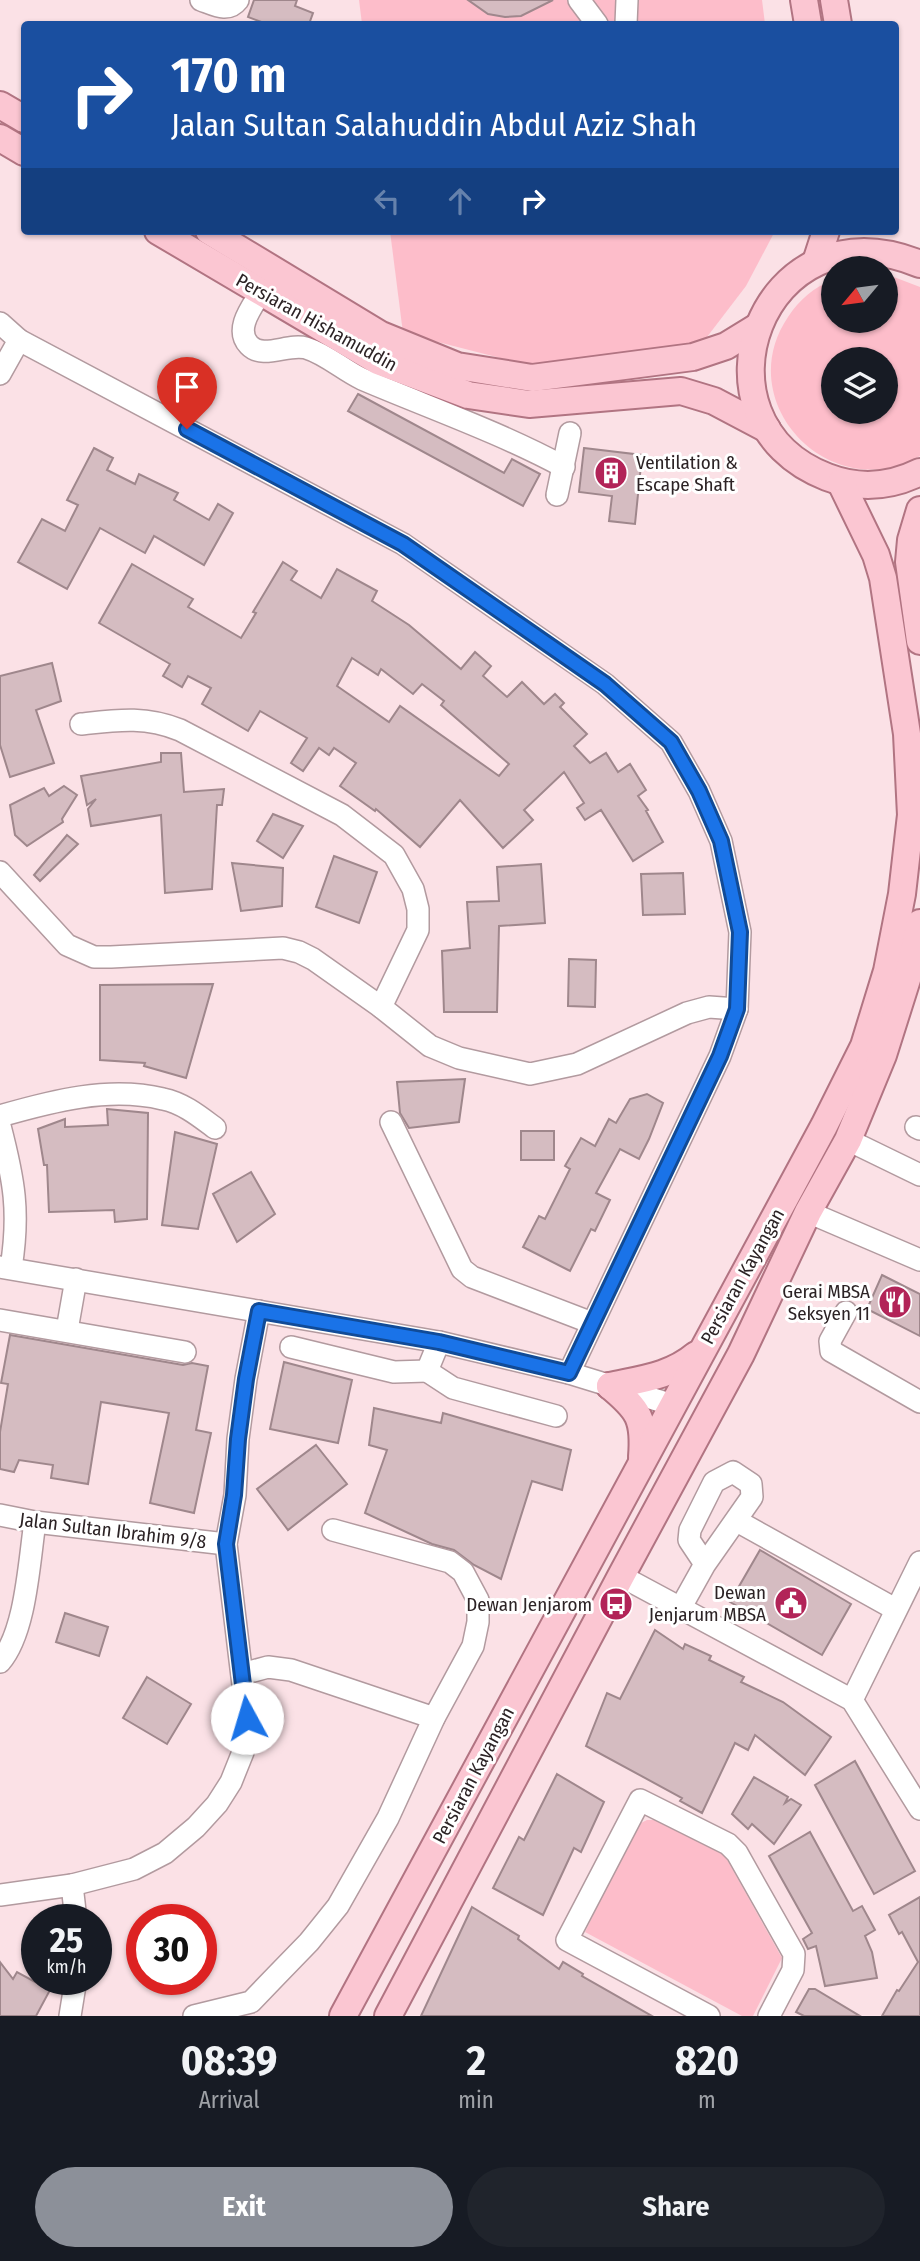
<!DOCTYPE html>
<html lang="en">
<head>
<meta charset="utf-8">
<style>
  body { margin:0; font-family:"Fira Sans Condensed",sans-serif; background:#20242c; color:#f1f3f6; height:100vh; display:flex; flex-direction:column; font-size:26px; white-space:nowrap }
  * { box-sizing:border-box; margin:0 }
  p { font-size:23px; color:#9ea1a6 }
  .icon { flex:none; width:38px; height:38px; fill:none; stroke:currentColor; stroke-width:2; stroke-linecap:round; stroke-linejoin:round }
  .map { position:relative; height:2016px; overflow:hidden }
  .details { display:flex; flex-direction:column; background:#171b24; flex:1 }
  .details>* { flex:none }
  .banner { position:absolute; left:21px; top:21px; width:878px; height:214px; border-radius:7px; box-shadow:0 2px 5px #0004; background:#1a4fa0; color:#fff; overflow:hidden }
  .needle { width:46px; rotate:241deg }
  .fabs { position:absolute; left:821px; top:256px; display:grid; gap:14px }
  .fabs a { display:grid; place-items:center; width:77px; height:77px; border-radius:50%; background:#171b24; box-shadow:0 2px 5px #0004; font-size:35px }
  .speed { position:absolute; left:21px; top:1904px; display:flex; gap:14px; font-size:35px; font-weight:700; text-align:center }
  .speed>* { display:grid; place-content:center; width:91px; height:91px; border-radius:50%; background:#171b24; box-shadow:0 2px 5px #0004; line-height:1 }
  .speed small { font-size:18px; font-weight:400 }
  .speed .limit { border:10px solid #d22; background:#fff; color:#111 }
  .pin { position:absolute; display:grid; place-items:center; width:60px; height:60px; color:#fff; margin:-72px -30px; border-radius:50% 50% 50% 0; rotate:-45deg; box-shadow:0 0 7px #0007 }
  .pin .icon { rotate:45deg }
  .me { position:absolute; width:77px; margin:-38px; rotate:354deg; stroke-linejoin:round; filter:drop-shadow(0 0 5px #0008) }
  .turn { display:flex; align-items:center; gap:24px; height:147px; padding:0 35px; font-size:32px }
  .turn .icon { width:91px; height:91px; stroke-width:2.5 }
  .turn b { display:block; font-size:49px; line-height:60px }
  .lanes { display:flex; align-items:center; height:66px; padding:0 35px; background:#0003; justify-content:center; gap:35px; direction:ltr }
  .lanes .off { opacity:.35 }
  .eta { display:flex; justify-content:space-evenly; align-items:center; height:119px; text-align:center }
  .eta b { font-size:42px; font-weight:700; line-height:49px }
  .button { display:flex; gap:14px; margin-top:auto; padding:14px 35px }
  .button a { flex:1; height:80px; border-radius:42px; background:#8c9099; color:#fff; font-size:28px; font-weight:700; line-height:80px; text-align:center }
  .button a+a { background:#20242c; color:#f1f3f6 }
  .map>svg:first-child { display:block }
  .green { fill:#fdbdca; fill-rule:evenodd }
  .building { fill:#d5bcc1; stroke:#9f878c; stroke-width:2; fill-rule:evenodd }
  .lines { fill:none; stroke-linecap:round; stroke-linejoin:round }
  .minor-casing { stroke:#b29a9f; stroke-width:24 }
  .major-casing { stroke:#b17482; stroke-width:30 }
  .minor { stroke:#fff; stroke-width:21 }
  .major { stroke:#fbc6d2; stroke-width:26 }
  .route-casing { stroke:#114b97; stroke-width:18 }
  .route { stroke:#1a73e8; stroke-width:12 }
  .labels { text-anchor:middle; stroke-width:6; stroke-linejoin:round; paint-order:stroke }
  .street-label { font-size:19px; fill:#2c2325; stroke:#fff }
  .poi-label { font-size:19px; fill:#2c2325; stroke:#fff; text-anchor:end }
</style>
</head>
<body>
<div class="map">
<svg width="920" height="2016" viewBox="0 0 920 2016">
  <rect width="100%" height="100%" fill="#fbe1e6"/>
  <g class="green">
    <polygon points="359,0 762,0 765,24 362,24"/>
    <polygon points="390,231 775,231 746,286 707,337 681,349 599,363 520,363 403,333"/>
    <path d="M886,274L920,287V456C831,507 730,403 788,317C799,300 814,287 833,280V320H886ZM833,359H886V411H833Z"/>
    <polygon points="647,1820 658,1820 724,1854 782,1958 753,2016 742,2016 585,1932 637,1825"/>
  </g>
  <g class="building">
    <polygon points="254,0 297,0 295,6 313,13 309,24 267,24 248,17"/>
    <polygon points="468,0 553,0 521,16 505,17 488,14"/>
    <polygon points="358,394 504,473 512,459 540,474 523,506 348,411"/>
    <polygon points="94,448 113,458 107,470 135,484 139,474 178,493 174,500 209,520 218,504 233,513 204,565 154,536 145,553 100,528 67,589 18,562 42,519 65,531 78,505 67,500"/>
    <polygon points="584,448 642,455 635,524 609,521 612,496 579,492"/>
    <path d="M283,562L297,571L291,580L321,598L337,569L377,591L372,601L409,625L461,669L475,652L491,666L483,676L507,697L522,682L544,704L555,694L564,703L560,707L587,734L574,746L590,763L606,753L618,772L630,764L646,790L638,796L648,810L646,811L663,842L633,861L601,810L585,820L577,808L584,803L564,772L524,810L533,820L503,848L460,800L420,847L376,809L375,811L340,786L356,763L334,748L329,755L319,748L303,771L291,763L307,738L260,711L248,731L202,704L211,688L188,676L182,687L163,676L170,664L99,623L132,564L193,599L188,607L241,638L256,613L253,612ZM352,658L378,675L381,669L413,694L422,684L444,701L441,705L509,764L499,776L400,706L389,722L337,686Z"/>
    <polygon points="52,663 61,701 36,710 54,763 10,777 0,745 0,676"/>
    <polygon points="161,753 181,753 184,792 224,789 222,805 217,805 212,889 165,893 161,815 91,826 88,809 96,799 87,805 81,776 161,762"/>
    <polygon points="64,786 77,795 62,819 63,822 27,846 15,835 10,805 44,788 49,796"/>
    <polygon points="273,814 303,826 283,858 257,841"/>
    <polygon points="67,835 78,844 40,881 34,875"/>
    <polygon points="334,856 377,872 359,923 316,907"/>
    <polygon points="232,863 283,868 282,906 241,911"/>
    <polygon points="541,864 545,923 499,926 497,1012 444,1012 442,951 470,948 467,902 499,901 497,867"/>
    <polygon points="683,873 685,914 643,915 641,874"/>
    <polygon points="569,959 596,960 595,1007 568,1006"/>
    <polygon points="213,984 186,1078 144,1066 145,1063 100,1060 100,985"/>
    <polygon points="465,1079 459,1122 409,1128 400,1113 397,1082"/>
    <polygon points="647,1094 663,1103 649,1139 639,1159 620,1149 596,1193 610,1200 595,1231 591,1229 570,1271 523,1247 539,1216 545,1219 570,1169 565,1166 581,1138 595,1146 609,1119 616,1123 630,1099"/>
    <polygon points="107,1109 148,1113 147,1219 115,1222 114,1210 49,1212 47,1165 44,1165 38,1129 65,1119 65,1127 108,1125"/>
    <rect x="521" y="1131" width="33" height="29"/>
    <polygon points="175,1132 217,1144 198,1229 162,1225"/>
    <polygon points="251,1172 275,1214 237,1242 213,1194"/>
    <polygon points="882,1275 920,1294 920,1336 867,1309"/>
    <polygon points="10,1335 183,1365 192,1363 208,1366 196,1430 211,1433 194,1513 150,1503 169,1413 101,1402 88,1484 51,1478 53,1465 19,1460 14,1472 0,1469 0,1432 8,1384 1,1383"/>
    <polygon points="284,1362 352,1380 338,1443 270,1429"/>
    <polygon points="374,1408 441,1423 443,1413 571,1450 562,1490 532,1481 501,1579 474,1565 454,1550 432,1544 365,1513 387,1450 369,1445"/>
    <polygon points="316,1445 347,1484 288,1530 257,1489"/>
    <polygon points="760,1550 851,1604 822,1655 730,1602"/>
    <polygon points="65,1613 108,1627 99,1656 56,1642"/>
    <polygon points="655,1630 683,1649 685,1644 711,1656 709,1660 744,1677 741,1682 783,1702 831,1737 805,1775 755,1735 748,1750 735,1743 702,1813 680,1801 682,1798 586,1746 607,1693 620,1699"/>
    <polygon points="147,1677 191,1704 167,1744 123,1718"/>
    <polygon points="855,1761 915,1871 874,1894 815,1785"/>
    <polygon points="557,1774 604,1802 581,1852 574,1848 543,1915 493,1888 519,1837 524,1840"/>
    <polygon points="754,1777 788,1797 785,1803 791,1799 801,1805 774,1844 752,1824 748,1829 732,1814"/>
    <polygon points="810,1832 853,1911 862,1906 875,1930 865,1936 872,1952 877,1978 825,1986 816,1946 808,1949 803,1939 812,1933 769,1856"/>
    <polygon points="920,1897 920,2016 882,2016 897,1990 899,1991 918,1962 902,1932 899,1934 889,1915"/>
    <polygon points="472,1907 519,1936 518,1939 559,1969 563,1962 583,1974 582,1976 652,2016 421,2016"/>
    <polygon points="0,1962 13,1979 17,1972 50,1990 36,2016 0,2016"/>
    <polygon points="809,1989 815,1989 860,2016 804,2016 796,2012"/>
  </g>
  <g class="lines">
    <defs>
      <g id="minor">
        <path d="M201,0C215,5 228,13 238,0"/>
        <polyline points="579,0 597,24"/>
        <polyline points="626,24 627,0"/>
        <path d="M261,292C252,307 234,329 249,345C263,360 288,343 306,348C326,354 343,370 362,379C430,408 499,432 564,467"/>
        <polyline points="0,323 19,340 403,544 605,684 671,742 699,791 721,841 740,932 737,1009 720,1056 569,1373"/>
        <polyline points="0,374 19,340"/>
        <polyline points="557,495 570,433"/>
        <path d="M81,724C118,720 145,716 180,730L342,815L394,855L413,889L418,909V930L381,1007"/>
        <polyline points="0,872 67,945 94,957 111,957 283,948 299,952 313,959 381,1007 430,1046 459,1058 530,1074 577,1064 687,1013 709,1007 737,1009"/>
        <path d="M0,1116C52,1101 109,1086 163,1099C183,1103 199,1116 215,1128"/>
        <polyline points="391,1122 462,1269 472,1277 592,1323"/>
        <path d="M0,1126C14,1180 20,1212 11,1268"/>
        <polyline points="916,1127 920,1129"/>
        <polyline points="848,1140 920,1175"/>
        <polyline points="808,1212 920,1260"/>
        <polyline points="0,1267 439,1342 569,1373 673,1405"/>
        <polyline points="846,1312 830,1341 831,1351 920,1402"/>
        <polyline points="0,1320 185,1352"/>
        <polyline points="67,1330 76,1279"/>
        <polyline points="439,1342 427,1371 453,1388 556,1416"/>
        <polyline points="291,1347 394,1372 427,1371"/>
        <polyline points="0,1515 35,1522 226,1544"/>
        <polyline points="737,1521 895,1609"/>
        <polyline points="621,1576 852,1700 920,1809"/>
        <polyline points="681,1607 705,1564 752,1497 751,1484 733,1472 714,1482 690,1530 689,1540 705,1564"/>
        <path d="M0,1662C26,1632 29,1562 35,1522"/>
        <polyline points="242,1674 268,1667 291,1670 434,1718"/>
        <polyline points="852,1700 920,1562"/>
        <polyline points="72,1885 76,1920"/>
        <polyline points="0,1895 72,1885 134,1869 165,1853 196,1827 217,1804 231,1782 243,1752 247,1718 226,1544 235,1495 238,1439 246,1379 259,1311"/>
        <polyline points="70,2016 76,1979"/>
        <polyline points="194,2016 251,2002 276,1976 309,1942 338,1906 388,1818 434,1718 473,1646 478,1622 478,1600 463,1572 450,1562 333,1530"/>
        <polyline points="709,2016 567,1940 640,1800 728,1844 737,1853 794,1954 793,1970 769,2016"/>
      </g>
      <g id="major">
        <polyline points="804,0 808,24"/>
        <polyline points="834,0 838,24"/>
        <polyline points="0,105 24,119"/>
        <polyline points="0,138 24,152"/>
        <polyline points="158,231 378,361 468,395 529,404 681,391 714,401 767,429"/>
        <polyline points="209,231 381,335 457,366 532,378 693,357 726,346 757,327"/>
        <polyline points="816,262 826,231"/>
        <path d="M920,264C761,199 682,421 827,477C858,489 890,487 920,472"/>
        <polyline points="920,510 911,540 909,562 920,641"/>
        <path d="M610,1386C642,1379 671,1376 696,1355"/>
        <path d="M610,1386C639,1410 645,1419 642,1457"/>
        <polyline points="343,2016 824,1126 864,1046 887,971 902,894 911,815 907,734 883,578 876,555 841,483"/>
        <polyline points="388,2016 621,1576 741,1354 808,1212 848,1140 883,1055 908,976 920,923"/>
      </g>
    </defs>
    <use href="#minor" class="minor-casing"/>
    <use href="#major" class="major-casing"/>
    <use href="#minor" class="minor"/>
    <use href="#major" class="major"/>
  </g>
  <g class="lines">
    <defs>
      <polyline id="route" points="187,429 403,544 605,684 671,742 699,791 721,841 740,932 737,1009 720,1056 569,1373 439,1342 259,1311 246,1379 238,1439 234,1495 226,1544 247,1718"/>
    </defs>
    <use href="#route" class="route-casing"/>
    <use href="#route" class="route"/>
  </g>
  <defs>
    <symbol id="building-disc" viewBox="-11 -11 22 22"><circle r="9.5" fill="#b22458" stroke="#fff"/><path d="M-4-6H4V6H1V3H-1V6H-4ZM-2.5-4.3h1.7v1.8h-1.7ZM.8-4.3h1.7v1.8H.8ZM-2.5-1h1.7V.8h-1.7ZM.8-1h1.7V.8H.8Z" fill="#fff"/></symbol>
    <symbol id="restaurant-disc" viewBox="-11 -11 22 22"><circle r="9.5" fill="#b22458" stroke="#fff"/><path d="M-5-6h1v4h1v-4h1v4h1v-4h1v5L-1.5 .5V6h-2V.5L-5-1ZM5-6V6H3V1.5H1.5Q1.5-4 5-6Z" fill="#fff"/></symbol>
    <symbol id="civic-disc" viewBox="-11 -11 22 22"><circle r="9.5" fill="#b22458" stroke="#fff"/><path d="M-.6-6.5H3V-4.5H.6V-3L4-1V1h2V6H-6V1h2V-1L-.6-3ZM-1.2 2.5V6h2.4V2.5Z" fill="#fff"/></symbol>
    <symbol id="bus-disc" viewBox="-11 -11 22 22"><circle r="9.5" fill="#b22458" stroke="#fff"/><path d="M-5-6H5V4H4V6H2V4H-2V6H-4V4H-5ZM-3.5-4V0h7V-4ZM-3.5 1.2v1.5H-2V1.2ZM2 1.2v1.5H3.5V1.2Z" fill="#fff"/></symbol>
  </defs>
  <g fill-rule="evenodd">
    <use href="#building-disc" x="592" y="454" width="38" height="38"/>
    <use href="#restaurant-disc" x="876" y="1283" width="38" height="38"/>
    <use href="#civic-disc" x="772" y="1584" width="38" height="38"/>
    <use href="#bus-disc" x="597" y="1585" width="38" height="38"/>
  </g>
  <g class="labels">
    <g class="street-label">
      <text transform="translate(317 322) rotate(29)" y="7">Persiaran Hishamuddin</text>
      <text transform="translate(742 1276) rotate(-61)" y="7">Persiaran Kayangan</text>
      <text transform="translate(113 1530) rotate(7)" y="7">Jalan Sultan Ibrahim 9/8</text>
      <text transform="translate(473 1775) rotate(-62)" y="7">Persiaran Kayangan</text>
    </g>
    <g class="poi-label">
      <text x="636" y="469" text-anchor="start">Ventilation &amp;<tspan x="636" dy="22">Escape Shaft</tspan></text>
      <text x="870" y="1298">Gerai MBSA<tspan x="870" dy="22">Seksyen 11</tspan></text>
      <text x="766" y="1599">Dewan<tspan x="766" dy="22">Jenjarum MBSA</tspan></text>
      <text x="592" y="1611">Dewan Jenjarom</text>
    </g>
  </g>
</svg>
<div class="fabs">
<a><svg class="needle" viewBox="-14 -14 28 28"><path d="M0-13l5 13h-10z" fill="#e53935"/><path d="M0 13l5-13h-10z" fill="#9ea1a6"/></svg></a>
<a><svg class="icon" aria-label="layers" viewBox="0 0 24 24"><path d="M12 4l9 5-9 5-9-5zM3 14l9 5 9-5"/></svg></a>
</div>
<div class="speed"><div>25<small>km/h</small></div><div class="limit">30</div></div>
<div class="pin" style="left:187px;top:429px;background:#d93025"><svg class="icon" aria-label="arrive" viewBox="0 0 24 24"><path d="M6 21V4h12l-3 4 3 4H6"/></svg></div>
<svg class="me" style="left:247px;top:1718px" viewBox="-20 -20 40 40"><circle r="19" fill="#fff"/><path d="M0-13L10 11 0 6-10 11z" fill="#1a73e8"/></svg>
<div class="banner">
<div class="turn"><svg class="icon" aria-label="right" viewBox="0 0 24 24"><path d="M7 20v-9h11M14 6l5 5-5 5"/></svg><div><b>170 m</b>Jalan Sultan Salahuddin Abdul Aziz Shah</div></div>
<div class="lanes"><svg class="icon off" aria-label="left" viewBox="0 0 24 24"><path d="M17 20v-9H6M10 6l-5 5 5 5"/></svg><svg class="icon off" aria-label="ahead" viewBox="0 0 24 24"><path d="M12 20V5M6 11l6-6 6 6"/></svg><svg class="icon" aria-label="right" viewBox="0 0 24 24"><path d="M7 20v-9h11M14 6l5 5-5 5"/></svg></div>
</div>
</div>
<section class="details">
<div class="eta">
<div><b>08:39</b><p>Arrival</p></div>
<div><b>2</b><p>min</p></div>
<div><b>820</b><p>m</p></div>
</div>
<div class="button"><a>Exit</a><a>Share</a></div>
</section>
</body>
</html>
